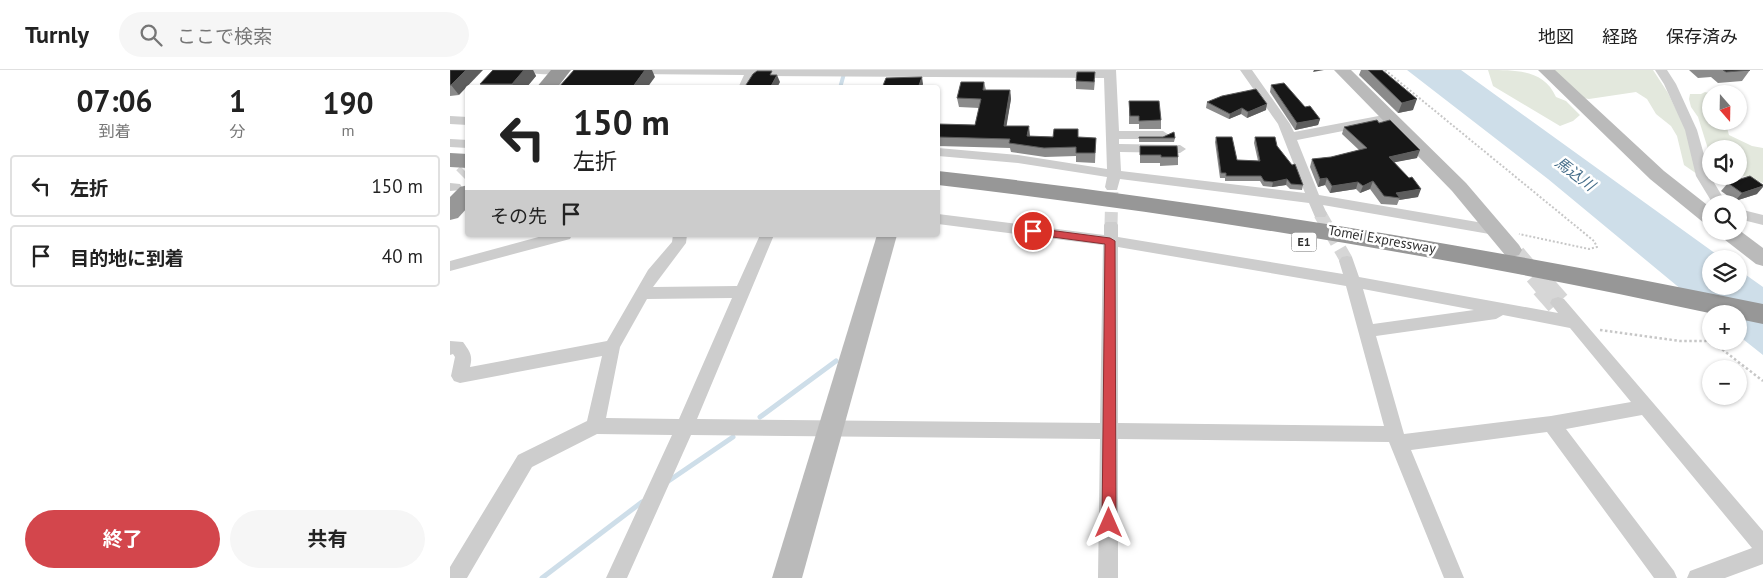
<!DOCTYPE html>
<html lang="ja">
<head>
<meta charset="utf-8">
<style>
  body { margin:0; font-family:"PT Sans","Noto Sans JP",sans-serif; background:#f6f6f6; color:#222; height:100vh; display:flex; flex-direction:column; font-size:19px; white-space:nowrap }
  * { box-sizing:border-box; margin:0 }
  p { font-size:16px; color:#767676 }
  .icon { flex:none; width:28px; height:28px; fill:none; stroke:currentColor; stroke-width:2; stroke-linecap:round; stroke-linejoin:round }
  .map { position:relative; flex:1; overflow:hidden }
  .drawer { display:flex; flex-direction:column; background:#fff; width:450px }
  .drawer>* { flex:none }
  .guide { position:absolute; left:15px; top:15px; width:475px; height:152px; border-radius:5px; box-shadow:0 1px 4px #0004; background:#fff; color:#222; overflow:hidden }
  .needle { width:32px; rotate:160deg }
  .fabs { position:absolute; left:1252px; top:15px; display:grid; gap:10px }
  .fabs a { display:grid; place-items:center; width:45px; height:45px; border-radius:50%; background:#fff; box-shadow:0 1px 4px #0004; font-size:25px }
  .pin { position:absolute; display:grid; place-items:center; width:42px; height:42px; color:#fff; margin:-21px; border:2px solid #fff; border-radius:50%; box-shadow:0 1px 5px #0007 }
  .me { position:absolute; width:55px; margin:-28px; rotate:0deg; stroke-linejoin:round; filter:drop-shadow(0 0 4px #0008) }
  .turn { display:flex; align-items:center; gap:18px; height:105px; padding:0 25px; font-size:22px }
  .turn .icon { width:65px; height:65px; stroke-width:2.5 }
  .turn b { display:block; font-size:35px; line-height:42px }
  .then { display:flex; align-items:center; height:48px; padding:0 25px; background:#0003; gap:10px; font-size:19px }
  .eta { display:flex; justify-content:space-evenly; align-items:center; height:85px; text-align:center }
  .eta b { font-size:30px; font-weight:700; line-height:35px }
  .action { display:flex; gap:10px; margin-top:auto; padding:10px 25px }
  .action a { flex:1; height:58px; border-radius:30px; background:#d3464c; color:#fff; font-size:20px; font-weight:700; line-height:58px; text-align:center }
  .action a+a { background:#f6f6f6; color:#222 }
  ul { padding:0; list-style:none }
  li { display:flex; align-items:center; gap:15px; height:62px; margin:0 10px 8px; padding:0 15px; border:2px solid #e0e0e0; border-radius:5px }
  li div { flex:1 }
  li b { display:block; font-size:19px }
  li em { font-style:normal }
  header { display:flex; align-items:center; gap:30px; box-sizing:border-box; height:70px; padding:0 25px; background:#fff; border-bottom:1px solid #e0e0e0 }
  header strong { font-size:24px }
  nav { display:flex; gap:28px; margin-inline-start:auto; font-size:18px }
  .search { width:350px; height:45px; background:#f6f6f6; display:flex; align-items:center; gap:12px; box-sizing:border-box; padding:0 18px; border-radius:28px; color:#767676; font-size:19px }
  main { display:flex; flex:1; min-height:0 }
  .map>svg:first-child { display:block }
  .green { fill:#e3e8dd }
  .water { fill:#cedee9 }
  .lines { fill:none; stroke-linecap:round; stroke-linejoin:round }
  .stream-far1 { stroke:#cedee9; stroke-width:4 }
  .stream { stroke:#cedee9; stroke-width:5 }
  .street-tunnel { stroke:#d6d6d6; stroke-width:13; stroke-dasharray:13 7; stroke-linecap:butt }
  .secondary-tunnel-far1 { stroke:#d6d6d6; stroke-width:19; stroke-dasharray:19 9; stroke-linecap:butt }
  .secondary-tunnel { stroke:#d6d6d6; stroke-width:25; stroke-dasharray:25 12; stroke-linecap:butt }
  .highway-tunnel { stroke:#d6d6d6; stroke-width:22; stroke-dasharray:22 11; stroke-linecap:butt }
  .path-far1 { stroke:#c7c7c7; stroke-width:2; stroke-dasharray:2 2; stroke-linecap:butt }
  .path { stroke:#c7c7c7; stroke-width:2.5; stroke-dasharray:2.5 2.5; stroke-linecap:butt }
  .lane { stroke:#cdcdcd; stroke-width:8 }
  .street { fill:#cdcdcd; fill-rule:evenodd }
  .secondary { fill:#bababa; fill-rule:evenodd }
  .highway { fill:#979797; fill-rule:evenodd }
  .wall { fill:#8b8b8b }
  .shaded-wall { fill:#5d5d5d }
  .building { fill:#171717; stroke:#5d5d5d }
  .route { fill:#d3464c; stroke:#892e31 }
  .labels { text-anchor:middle; stroke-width:5; stroke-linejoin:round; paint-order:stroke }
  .shield { fill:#fff; stroke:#6e6e6e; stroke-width:1 }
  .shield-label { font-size:12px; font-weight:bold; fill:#303030 }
  .street-label { font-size:14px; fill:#303030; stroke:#fff }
  .water-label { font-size:15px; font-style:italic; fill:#466e8a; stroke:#fff }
</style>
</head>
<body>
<header>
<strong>Turnly</strong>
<div class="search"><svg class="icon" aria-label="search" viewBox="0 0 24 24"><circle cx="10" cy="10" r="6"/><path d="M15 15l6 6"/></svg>ここで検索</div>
<nav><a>地図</a><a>経路</a><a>保存済み</a></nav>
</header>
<main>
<section class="drawer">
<div class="eta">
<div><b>07:06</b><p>到着</p></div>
<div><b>1</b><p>分</p></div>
<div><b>190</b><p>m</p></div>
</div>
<ul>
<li><svg class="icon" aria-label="left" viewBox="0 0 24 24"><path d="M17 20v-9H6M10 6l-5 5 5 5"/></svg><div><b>左折</b></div><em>150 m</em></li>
<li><svg class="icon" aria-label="arrive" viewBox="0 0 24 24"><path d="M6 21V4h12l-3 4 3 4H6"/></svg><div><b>目的地に到着</b></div><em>40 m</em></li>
</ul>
<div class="action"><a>終了</a><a>共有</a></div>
</section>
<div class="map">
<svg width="1313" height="508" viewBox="0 0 1313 508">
  <rect width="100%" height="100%" fill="#fff"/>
  <g class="green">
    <path d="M1038,0C1067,0 1094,0 1106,27L1116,31L1130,45L1123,51L1110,56L1043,16Z"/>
    <polygon points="1104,0 1203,0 1218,23 1236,60 1247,104 1234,95 1227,66 1221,56 1206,44 1197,29 1186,22 1139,29 1133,28"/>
    <polygon points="1255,22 1262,24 1261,51 1282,51 1284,56 1277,58 1279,65 1302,76 1313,78 1313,113 1289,104 1289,79 1261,79 1261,85 1258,79 1248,47 1241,37 1239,29 1240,24 1251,24"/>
  </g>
  <polygon class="water" points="957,0 1011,0 1273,189 1261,189 1261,216 1289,216 1289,200 1313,217 1313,285 1289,266 1289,244 1261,244 1098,109"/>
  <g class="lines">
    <polyline class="stream-far1" points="390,18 395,0"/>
    <g class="stream">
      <polyline points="310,347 386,291"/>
      <polyline points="217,412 283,367"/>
      <polyline points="92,508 192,432"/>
    </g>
    <g class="street-tunnel">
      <polyline points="870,144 897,191"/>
      <polyline points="661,155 662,117"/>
    </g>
    <polyline class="secondary-tunnel-far1" points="1066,184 1094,217"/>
    <polyline class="secondary-tunnel" points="1093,216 1108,233"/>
    <polyline class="highway-tunnel" points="14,108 18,104"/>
    <polyline class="path-far1" points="935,0 1144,171 1147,177 1139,179 1069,164"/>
    <polyline class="path" points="1150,260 1230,271 1256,271 1273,280 1313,311"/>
    <polyline class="lane" points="0,73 18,74"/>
    <g class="street">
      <path d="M73,0H116L117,1C111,6 79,5 73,0Z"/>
      <polygon points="177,0 666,0 669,61 713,61 719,65 713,69 669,69 669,74 730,75 736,79 730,83 670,82 671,101 855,123 828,54 790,0 802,0 840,54 844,62 939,44 945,48 939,52 847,70 869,125 1045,155 1050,156 1052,160 1050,164 1045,165 873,135 877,144 875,147 865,147 859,133 670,109 667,120 657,120 655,117 657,107 568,93 488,86 488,78 568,85 657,99 654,8 306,6 300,18 288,18 294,5 182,4 178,3"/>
      <polygon points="1205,0 1217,0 1226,14 1247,60 1260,106 1277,134 1263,134 1246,106 1235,60 1214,14"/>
      <polygon points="0,46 18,47 18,55 0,54"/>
      <polygon points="0,113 10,114 12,117 10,120 0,121"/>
      <polygon points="1289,139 1313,145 1313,155 1289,149"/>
      <path d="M488,144L654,165V155L656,152H666L668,155V167L893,204L889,191L892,187L897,186L902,187L909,207L1108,243L1100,233L1102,229L1108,227L1114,229L1313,461V494L1275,508H1237L1240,501L1302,478L1192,345L1116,359L1224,501L1227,508H1204L1097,362L961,380L1014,508H994L939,372L668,369V508H648L650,369L241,365L177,508H156L222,365L147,364L82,397L17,508H0V497L68,385L137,351L152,286L10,313L4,311L1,306L5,287L3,284L0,285V271L13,272C20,282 23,285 20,297L157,271L198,200L222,172L223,165H237L236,173L203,217L287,216L310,165H324L247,349L650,353L653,175L488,154ZM668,177L896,216L934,356L668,353ZM913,219L1024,240L923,254ZM282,228L229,349L156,348L170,277L197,229ZM1053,245L1120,258L1181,332L1101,346L954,364L926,266L1046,249Z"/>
      <polygon points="96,165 122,165 120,169 0,201 0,191"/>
    </g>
    <g class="secondary">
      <polygon points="884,0 901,0 1016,113 1069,175 1072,180 1069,185 1062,187 1055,185 1002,121"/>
      <polygon points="1088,0 1105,0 1214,101 1261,138 1261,155 1254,153 1200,109"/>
      <polygon points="1289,160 1313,178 1313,196 1306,194 1270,166 1267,161 1289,161"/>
      <polygon points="427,165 447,165 352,508 322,508"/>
    </g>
    <g class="highway">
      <polygon points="101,0 121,0 107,18 86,18"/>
      <polygon points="0,83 18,84 18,98 0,97"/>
      <path d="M488,101C765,132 1040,178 1313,234V254L1289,249V244H1264C1007,188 749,146 488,115Z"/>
      <polygon points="18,115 18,137 8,148 0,150 0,127 10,117"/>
    </g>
  </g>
  <g class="wall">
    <polygon points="0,0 9,25 0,26"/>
    <polygon points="43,0 83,0 86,6 76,18 33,18 30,14"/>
    <polygon points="911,0 932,0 963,40 948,43 909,5"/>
    <polygon points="1239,0 1300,0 1292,11 1268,13 1261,7 1248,8"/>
    <polygon points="645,10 644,20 626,19 626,11"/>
    <polygon points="534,12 536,20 560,20 561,29 556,56 579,66 646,68 645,93 626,92 626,86 595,87 561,82 560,78 488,76 488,54 525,55 529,38 509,37 507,28"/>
    <polygon points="821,15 855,37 870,49 868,55 845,60 820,22"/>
    <polygon points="679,31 711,50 711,59 689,59 689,54 679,54"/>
    <polygon points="757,32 816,40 797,48 791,44 779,49 756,38"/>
    <polygon points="894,57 967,88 944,92 968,127 949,130 947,135 931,134 920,119 910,123 906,119 880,123 875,115 868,117 860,97 862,89 881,87 909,80 892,64"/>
    <polygon points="689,67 725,68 724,72 689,72"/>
    <polygon points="766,67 787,90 808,91 804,73 805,67 827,76 853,115 852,120 840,119 836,115 822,117 813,116 810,111 775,111 775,108 770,108 765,72"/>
    <polygon points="690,76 728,87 728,95 710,96 710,93 690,93"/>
    <polygon points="1278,113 1307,124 1285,131 1271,121"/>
  </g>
  <g class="shaded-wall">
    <polygon points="16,0 33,0 9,25 1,15"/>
    <polygon points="74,0 83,0 86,6 76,18 65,18 62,14"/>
    <polygon points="195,0 202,0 205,7 197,18 182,18"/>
    <polygon points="864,0 874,0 863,2"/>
    <polygon points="327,5 330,12 327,18 320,18"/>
    <polygon points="472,7 473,14 472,18 468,18"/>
    <polygon points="560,20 561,29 555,65 554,56"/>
    <polygon points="967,29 963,40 948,43 952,33"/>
    <polygon points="817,34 816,40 797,48 798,42"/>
    <polygon points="792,38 791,44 779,49 780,44"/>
    <polygon points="870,49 868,55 845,60 847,53"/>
    <polygon points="579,56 580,66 578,75 577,66"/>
    <polygon points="970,80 967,88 936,94 939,87"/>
    <polygon points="877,108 875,115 868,117 870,109"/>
    <polygon points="837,109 836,115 822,117 823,112"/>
    <polygon points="923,111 920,119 910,123 913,116"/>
    <polygon points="908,112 906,119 880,123 882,116"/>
    <polygon points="1313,116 1313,117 1307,124 1285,131 1292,123"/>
    <polygon points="971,119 968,127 949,130 950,128 946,123"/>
  </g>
  <g class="building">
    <polygon points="0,0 16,0 1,15 0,15"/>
    <polygon points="43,0 74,0 62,14 30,14"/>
    <polygon points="124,0 195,0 182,18 108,18"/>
    <polygon points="918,0 932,0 967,29 952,33"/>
    <polygon points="1273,0 1300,0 1276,2"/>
    <polygon points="307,1 322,1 320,5 327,5 320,18 294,18 303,4"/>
    <polygon points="627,2 645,2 644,12 626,11"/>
    <polygon points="472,7 468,18 432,18 436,8"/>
    <polygon points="511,12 534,12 533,20 560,20 554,56 579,56 577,66 603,67 604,59 628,59 628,67 646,68 645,83 626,83 626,77 594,78 559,73 560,69 488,67 488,54 525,55 531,29 507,28"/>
    <polygon points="834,13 855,37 860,36 870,49 847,53 821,15"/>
    <polygon points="806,19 817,34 798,42 792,38 780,44 757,32 772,26"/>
    <polygon points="679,31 709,31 711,50 689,51 689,46 680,46"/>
    <polygon points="927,50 929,53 940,50 970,80 939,87 959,108 962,107 971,119 946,123 950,128 934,126 923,111 913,116 908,112 882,116 877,108 870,109 862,89 881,87 917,78 894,57"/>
    <polygon points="724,62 725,68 689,68 689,67 713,67"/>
    <polygon points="766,67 782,67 787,90 810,91 805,67 825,67 827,76 842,95 845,94 853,115 841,114 837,109 823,112 814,111 811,106 776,106 776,103 771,103"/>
    <polygon points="690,76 727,76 728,87 711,87 711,85 690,85"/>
    <polygon points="1300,106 1313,115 1313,116 1292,123 1278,113"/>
  </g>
  <polygon class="route" points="583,158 660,168 665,171 666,453 664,457 659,459 654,457 652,453 655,174 580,164 578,161"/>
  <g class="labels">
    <rect class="shield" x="841.5" y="162.5" width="25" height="19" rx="4"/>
    <g class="shield-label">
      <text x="854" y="176">E1</text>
    </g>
    <g class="street-label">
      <text transform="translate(932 169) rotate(10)" y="5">Tomei Expressway</text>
    </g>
    <g class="water-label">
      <text transform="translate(1125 104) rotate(37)" y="5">馬込川</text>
    </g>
  </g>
</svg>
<div class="fabs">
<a><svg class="needle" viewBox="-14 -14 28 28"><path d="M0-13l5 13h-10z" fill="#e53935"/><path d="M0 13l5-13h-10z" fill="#767676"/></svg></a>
<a><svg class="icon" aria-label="sound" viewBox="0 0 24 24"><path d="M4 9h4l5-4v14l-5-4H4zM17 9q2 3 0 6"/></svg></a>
<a><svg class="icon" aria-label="search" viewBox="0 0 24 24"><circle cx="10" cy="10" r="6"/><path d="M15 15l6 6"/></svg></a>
<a><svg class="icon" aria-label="layers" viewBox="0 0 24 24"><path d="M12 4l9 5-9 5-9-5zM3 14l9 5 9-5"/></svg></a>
<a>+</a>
<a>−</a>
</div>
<div class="pin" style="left:583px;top:161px;background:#d93025"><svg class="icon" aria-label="arrive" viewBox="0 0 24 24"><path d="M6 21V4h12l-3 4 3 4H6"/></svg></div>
<svg class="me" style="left:659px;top:453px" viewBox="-20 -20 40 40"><path d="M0-17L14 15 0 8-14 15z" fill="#d3464c" stroke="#fff" stroke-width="4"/></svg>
<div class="guide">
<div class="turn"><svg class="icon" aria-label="left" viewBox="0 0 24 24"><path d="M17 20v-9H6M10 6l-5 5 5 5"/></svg><div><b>150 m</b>左折</div></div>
<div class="then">その先<svg class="icon" aria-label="arrive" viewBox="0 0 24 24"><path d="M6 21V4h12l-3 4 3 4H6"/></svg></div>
</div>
</div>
</main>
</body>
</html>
